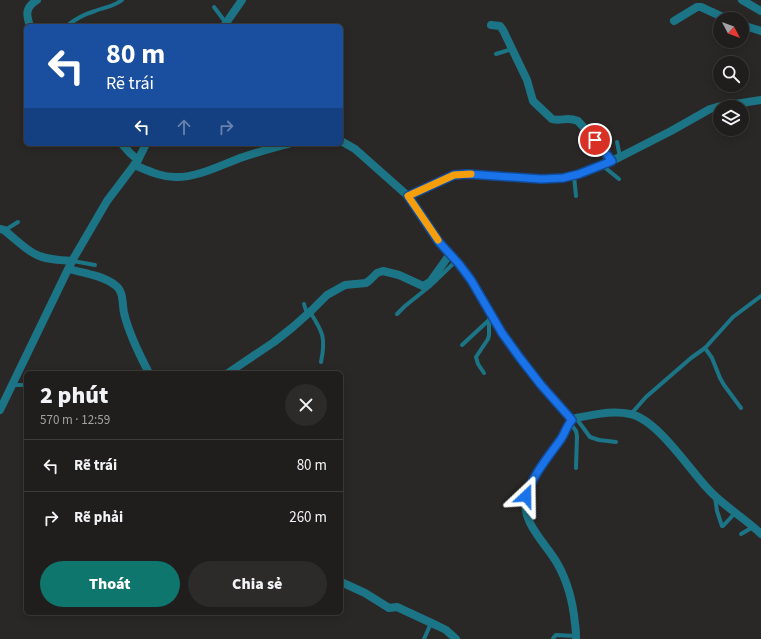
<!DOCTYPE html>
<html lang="vi">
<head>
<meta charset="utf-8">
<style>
  body { margin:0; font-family:"Source Sans 3",sans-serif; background:#2d2b2a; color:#f1f3f6; height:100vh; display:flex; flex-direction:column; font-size:15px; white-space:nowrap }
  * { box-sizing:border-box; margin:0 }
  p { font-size:13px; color:#a2a2a4 }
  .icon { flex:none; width:22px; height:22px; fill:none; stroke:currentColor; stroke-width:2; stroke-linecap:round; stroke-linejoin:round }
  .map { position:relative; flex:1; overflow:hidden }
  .side { position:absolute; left:24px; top:371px; width:319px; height:244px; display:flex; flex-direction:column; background:#201e1d; border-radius:6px; box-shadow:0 2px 10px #0003,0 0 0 1px #3d3c3b }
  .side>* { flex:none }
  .banner { position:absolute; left:24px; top:24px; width:319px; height:122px; border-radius:6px; box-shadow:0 2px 10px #0003,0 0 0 1px #3d3c3b; background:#1a4fa0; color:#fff; overflow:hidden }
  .needle { width:26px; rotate:131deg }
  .tools { position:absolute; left:713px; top:12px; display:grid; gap:8px }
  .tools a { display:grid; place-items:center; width:36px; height:36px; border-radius:50%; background:#201e1d; box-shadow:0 2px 10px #0003,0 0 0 1px #3d3c3b; font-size:20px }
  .pin { position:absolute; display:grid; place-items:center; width:34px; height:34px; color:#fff; margin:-17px; border:2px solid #fff; border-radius:50%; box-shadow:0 1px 4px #0007 }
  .me { position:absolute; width:44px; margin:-22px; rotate:23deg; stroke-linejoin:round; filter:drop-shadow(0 0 3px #0008) }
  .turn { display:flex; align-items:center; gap:14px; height:84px; padding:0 16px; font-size:18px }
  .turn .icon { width:52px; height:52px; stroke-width:2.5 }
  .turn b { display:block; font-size:28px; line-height:34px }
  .lanes { display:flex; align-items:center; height:38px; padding:0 16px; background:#0003; justify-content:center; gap:20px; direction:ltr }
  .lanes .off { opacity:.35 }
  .round { display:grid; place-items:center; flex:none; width:42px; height:42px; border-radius:21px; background:#2d2b2a }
  .overview { display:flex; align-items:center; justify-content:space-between; height:68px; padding:0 16px }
  h1 { font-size:24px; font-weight:800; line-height:30px }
  .button { display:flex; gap:8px; margin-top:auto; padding:8px 16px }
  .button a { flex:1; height:46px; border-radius:24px; background:#0f766e; color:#fff; font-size:16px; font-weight:800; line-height:46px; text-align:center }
  .button a+a { background:#2d2b2a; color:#f1f3f6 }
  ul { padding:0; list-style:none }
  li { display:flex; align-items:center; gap:12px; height:52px; padding:0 16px; border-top:1px solid #3d3c3b }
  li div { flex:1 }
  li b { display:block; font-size:15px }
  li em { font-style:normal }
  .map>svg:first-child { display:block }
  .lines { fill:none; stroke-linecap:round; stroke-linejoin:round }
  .lane { stroke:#1c7586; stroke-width:4 }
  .street { stroke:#1c7586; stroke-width:8 }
  .route-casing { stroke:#114b97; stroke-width:10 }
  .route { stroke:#1a73e8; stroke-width:7 }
  .slow { stroke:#f59e0b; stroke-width:7 }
</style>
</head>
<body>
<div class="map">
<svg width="761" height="639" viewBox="0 0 761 639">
  <rect width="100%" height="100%" fill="#2a2827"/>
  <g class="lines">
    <g class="lane">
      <polyline points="214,7 226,23"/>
      <path d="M67,26C75,19 85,14 95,11C105,7 113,7 122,0"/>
      <polyline points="496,54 512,49"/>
      <polyline points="617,142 620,157"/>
      <polyline points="603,166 619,179"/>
      <polyline points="574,176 576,196"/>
      <polyline points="5,230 18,222"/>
      <polyline points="73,261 95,265"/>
      <polyline points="304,304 307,314"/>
      <path d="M310,312C323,332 326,338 321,362"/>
      <polyline points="397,314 405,306 430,286 456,261"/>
      <polyline points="462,345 489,320"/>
      <polyline points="705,348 712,358 720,378 724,385 741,408"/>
      <polyline points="484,373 478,364 476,357 488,339 489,335 489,320"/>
      <polyline points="13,385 26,385"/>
      <polyline points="631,414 646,397 691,358 705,348 733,317 761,296"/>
      <polyline points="576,418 590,437 599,440 616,442"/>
      <polyline points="570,423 576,431 577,436 576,468"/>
      <polyline points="715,497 717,511 722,526 723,526 735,513"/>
      <polyline points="741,534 753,527"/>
      <polyline points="424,639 431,623"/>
      <polyline points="553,639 554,637 556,635 576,636"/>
    </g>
    <g class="street">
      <polyline points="742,0 761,11"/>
      <polyline points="674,21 697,7 701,7 727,19"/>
      <path d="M491,25L500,26L503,30L527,80L533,101L552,119C562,122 566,116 578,121L602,148L612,161"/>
      <polyline points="742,25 761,31"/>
      <path d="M30,26C26,14 25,8 37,0"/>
      <polyline points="224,26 242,0"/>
      <polyline points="341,141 355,149 408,196 454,175 467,174 541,179 563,178 579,174 596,168 620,157 671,131 710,109 717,107 729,105 761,100"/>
      <polyline points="122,144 130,153 138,160"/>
      <path d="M134,165C147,170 160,177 175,177C197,178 223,164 243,157C258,152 273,148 288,144"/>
      <path d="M408,196L439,242L459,264L471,280L502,333L520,358L541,385L572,420L576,418C594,415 611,410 630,414C657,419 689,469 708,489C723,506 745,518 761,534"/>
      <path d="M0,229L4,230C13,237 25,249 35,254C46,260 60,260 72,261"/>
      <path d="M69,269C83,273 102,275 115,285C124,291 122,303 124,313C129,334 139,354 149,373"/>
      <polyline points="228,373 274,342 293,327 312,310 327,295 345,285 366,283 370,280 377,273 383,271 399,275 423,286 430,282 450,254"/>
      <polyline points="0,410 72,261 107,201 138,160 146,144"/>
      <path d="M572,420C568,423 567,428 564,433C560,441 554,448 549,456C541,468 529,480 526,495C520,522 545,542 557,563C568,582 573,602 575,624C576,629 576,634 576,639"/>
      <polyline points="341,582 365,593 389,608 397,607 438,626 446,630 456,639"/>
    </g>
  </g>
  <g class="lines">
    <defs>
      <path id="route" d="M526,496C533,475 548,457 561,439C565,433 567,425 572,420L541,385L520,358L502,333L471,280L459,264L439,242L408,196L454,175L467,174L541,179L563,178L579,174L612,161L595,140"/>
    </defs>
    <use href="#route" class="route-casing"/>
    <use href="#route" class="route"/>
    <polyline class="slow" points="438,240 408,196 454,175 471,174"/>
  </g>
</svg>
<div class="tools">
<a><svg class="needle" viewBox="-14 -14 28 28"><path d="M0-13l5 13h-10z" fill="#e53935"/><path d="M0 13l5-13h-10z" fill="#a2a2a4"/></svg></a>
<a><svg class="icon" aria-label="search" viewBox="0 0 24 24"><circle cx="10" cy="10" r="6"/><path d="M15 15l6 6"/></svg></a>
<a><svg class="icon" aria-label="layers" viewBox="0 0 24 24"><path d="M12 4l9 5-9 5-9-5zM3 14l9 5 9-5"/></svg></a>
</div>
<div class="pin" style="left:595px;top:140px;background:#d93025"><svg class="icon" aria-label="arrive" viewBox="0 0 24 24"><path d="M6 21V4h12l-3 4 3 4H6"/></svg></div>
<svg class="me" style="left:526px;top:496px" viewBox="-20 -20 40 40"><path d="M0-17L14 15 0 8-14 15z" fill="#1a73e8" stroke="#fff" stroke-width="4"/></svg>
<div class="banner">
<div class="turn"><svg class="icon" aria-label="left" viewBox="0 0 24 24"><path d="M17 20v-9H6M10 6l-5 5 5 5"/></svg><div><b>80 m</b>Rẽ trái</div></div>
<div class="lanes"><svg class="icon" aria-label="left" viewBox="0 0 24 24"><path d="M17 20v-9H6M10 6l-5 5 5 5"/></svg><svg class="icon off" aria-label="ahead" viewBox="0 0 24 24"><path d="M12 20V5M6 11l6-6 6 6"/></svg><svg class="icon off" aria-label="right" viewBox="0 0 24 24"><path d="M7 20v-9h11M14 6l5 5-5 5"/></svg></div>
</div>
<section class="side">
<div class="overview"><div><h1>2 phút</h1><p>570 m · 12:59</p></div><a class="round"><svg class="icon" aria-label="close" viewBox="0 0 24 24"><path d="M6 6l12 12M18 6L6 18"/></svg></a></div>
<ul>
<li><svg class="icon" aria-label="left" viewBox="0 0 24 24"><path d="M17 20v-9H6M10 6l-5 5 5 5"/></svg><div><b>Rẽ trái</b></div><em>80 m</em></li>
<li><svg class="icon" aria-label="right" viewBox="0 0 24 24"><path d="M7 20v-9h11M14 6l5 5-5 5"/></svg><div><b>Rẽ phải</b></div><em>260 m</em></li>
</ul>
<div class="button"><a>Thoát</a><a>Chia sẻ</a></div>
</section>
</div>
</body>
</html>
